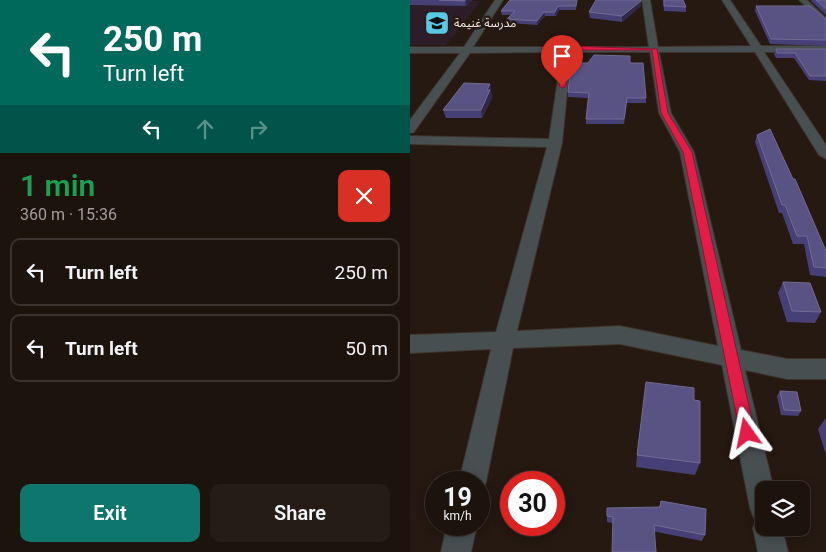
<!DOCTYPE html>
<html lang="en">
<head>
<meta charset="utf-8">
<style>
  body { margin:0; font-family:Roboto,"Noto Sans Arabic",sans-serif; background:#251c16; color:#f1f3f6; height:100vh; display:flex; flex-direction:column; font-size:19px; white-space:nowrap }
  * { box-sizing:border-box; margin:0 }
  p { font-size:16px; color:#a09e9d }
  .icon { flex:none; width:28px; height:28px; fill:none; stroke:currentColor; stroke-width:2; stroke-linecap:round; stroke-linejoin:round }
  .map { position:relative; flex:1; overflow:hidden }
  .panel { display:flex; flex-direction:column; background:#1c130d; width:410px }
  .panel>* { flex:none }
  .hud { background:#00695c; color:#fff; overflow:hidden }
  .tools { position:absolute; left:345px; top:481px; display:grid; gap:10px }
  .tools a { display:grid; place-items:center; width:55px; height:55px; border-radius:10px; background:#1c130d; box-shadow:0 2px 12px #0003,0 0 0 1px #3a322e; font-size:25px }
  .speed { position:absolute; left:15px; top:471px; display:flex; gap:10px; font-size:25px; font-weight:700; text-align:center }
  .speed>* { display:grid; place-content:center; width:65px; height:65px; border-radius:50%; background:#1c130d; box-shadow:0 2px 12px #0003,0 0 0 1px #3a322e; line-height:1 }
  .speed small { font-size:12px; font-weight:400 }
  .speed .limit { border:8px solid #d22; background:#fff; color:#111 }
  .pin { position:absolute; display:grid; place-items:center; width:42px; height:42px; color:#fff; margin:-51px -21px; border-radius:50% 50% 50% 0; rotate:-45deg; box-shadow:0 0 5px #0007 }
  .pin .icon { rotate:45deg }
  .me { position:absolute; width:55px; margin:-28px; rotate:348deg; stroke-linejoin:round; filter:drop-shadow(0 0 4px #0008) }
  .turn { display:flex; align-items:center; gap:18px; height:105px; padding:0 20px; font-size:22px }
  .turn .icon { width:65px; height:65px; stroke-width:2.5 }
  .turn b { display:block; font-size:35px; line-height:42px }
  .lanes { display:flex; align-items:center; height:48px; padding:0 20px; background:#0003; justify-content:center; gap:25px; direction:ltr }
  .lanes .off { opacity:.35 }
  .round { display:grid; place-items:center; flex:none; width:52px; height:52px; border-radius:10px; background:#251c16 }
  .summary { display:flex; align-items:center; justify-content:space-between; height:85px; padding:0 20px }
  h1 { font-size:30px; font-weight:600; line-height:38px; color:#1e9e55 }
  .button { display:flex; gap:10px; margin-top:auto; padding:10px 20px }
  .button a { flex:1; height:58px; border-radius:10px; background:#0f766e; color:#fff; font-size:20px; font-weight:600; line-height:58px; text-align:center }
  .button a+a { background:#251c16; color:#f1f3f6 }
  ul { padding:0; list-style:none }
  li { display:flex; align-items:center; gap:15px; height:68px; margin:0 10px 8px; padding:0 10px; border:2px solid #3a322e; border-radius:10px }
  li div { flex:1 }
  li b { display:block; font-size:19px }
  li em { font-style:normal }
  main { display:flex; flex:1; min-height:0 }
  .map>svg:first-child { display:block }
  .education { fill:#2c1d28 }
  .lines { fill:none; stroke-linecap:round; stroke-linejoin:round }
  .street-casing { stroke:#3e332b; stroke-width:2 }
  .street { fill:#474f50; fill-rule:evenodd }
  .wall { fill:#464077 }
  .shaded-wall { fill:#312949 }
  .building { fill:#595383; stroke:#726b93 }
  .route { fill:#e11d48; stroke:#92132f }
  .labels { text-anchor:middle; stroke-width:5; stroke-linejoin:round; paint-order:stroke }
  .far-poi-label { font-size:12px; fill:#f8efea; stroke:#251911; text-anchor:start }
</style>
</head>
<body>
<main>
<section class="panel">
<div class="hud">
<div class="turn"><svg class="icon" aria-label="left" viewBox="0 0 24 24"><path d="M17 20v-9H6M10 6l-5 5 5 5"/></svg><div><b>250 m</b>Turn left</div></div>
<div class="lanes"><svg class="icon" aria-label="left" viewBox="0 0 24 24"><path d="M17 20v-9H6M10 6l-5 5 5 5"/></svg><svg class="icon off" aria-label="ahead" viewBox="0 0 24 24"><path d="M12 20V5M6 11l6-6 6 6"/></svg><svg class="icon off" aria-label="right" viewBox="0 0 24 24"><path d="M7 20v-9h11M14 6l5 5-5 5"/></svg></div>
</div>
<div class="summary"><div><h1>1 min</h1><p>360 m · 15:36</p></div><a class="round" style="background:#d93025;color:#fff"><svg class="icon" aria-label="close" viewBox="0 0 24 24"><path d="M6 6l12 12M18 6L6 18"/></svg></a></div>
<ul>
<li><svg class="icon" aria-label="left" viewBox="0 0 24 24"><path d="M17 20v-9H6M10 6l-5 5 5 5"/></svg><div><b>Turn left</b></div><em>250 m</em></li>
<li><svg class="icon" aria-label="left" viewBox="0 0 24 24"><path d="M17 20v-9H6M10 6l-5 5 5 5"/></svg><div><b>Turn left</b></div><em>50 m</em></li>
</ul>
<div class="button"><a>Exit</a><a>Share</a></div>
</section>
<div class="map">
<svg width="416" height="552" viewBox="0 0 416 552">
  <rect width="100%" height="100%" fill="#251911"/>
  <polygon class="education" points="0,1 71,1 36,45 0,45"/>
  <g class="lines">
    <defs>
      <g id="street">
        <path d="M85,0H93L63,47H239L232,0H240L248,47L341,46L312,0H320L351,46H416V52H354L416,145V159L409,155L345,52H249L261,113L284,152L331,350L377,359H416V379H377L335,370L364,490H354V528H372L378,552H348L343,528L347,519L344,518L340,508L312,365L210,344L103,348L76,482L72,492L69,493V482H49L81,349L0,353V335L86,332L137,147L0,144V136L139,139L152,52L60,53L4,132L0,133V120L50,53H0V47H54ZM161,52H240L249,113L270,152L308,346L210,326L107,331L152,143Z"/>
        <polygon points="389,0 397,0 416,18 416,24"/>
        <polygon points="37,525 67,525 61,552 31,552"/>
      </g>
    </defs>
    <use href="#street" class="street-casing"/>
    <use href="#street" class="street"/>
  </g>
  <g class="wall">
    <polygon points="0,0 62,0 56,6 0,5"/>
    <polygon points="167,0 166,10 149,10 146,16 135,16 127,25 97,23 97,19 101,15 92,15 91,11"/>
    <polygon points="253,0 273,0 276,7 276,12 254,11"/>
    <polygon points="402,0 416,0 416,15 401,1"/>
    <polygon points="231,6 212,22 180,18 179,12"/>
    <polygon points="346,6 416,19 416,46 360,44 345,11"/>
    <polygon points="366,49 416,49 416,81 399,80 384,58 366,58 364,54"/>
    <polygon points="178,63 220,63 236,98 236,103 217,103 214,124 176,124 176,119 178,98 158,97 158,92 165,74"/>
    <polygon points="80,84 82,98 72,118 36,118 33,110"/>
    <polygon points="347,135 416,251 416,277 400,275 394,244 383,244 372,213 369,213 345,142"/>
    <polygon points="373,282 411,312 405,323 377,322 368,293"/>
    <polygon points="370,391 391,411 388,416 371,415 367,396"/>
    <polygon points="284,400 290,463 285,475 226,467 227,455"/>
    <polygon points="415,419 416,419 416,455 408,429"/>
    <polygon points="251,501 295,535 292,541 197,522 197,516 249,507"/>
  </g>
  <g class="shaded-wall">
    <polygon points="55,0 62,0 56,6 55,1"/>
    <polygon points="231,1 231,6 212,22 212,16"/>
    <polygon points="148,6 149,10 146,16 145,12"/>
    <polygon points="134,12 135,16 127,25 127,21"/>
    <polygon points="80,84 82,98 72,118 71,110 77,90"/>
  </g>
  <g class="building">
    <polygon points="29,0 55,0 55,1"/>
    <polygon points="100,0 167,0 166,6 148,6 145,12 134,12 127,21 97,19 105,11 91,11"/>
    <polygon points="186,0 231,0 231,1 212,16 179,12"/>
    <polygon points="254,0 273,0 276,7 254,6"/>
    <polygon points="406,0 416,0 416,9"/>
    <polygon points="346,6 400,6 416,19 416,40 361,39"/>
    <polygon points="366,49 416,49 416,76 400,76 385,53 367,53"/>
    <polygon points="184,55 220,56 220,63 233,63 236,98 217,98 214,119 176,119 179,93 158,92 160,74 165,74 168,63 178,63"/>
    <polygon points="54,83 80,84 77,90 80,90 71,110 33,110"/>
    <polygon points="360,129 383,179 385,179 416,251 416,268 404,267 397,236 387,236 375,205 372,205 347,135"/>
    <polygon points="373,282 400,283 411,312 382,311"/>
    <polygon points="236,382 284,388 284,400 290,401 290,463 227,455"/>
    <polygon points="370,391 387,392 391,411 374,410"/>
    <polygon points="251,501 296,509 295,535 244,525 246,552 202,552 203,517 197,516 197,508 250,507"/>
  </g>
  <polygon class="route" points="157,46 247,49 258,113 282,152 345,433 343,438 337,440 332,438 330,433 273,152 251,113 242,50 160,50 156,86 152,88 149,86 154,48"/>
  <defs>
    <symbol id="school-square" viewBox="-11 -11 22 22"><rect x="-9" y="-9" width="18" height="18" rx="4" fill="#58c8e4" stroke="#251911"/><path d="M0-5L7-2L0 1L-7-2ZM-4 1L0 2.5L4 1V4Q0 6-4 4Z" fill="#111"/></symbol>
  </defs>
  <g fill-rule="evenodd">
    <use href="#school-square" x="13" y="9" width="28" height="28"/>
  </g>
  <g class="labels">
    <g class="far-poi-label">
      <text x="44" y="27">مدرسة غنيمة</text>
    </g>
  </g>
</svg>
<div class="tools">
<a><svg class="icon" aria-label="layers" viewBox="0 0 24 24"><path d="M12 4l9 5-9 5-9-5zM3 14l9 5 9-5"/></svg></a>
</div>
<div class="speed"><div>19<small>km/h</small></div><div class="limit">30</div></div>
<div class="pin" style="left:152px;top:86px;background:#d93025"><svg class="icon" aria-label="arrive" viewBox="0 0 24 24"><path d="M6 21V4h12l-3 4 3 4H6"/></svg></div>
<svg class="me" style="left:337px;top:433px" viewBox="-20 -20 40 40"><path d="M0-17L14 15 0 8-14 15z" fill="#e11d48" stroke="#fff" stroke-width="4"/></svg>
</div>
</main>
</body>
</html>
